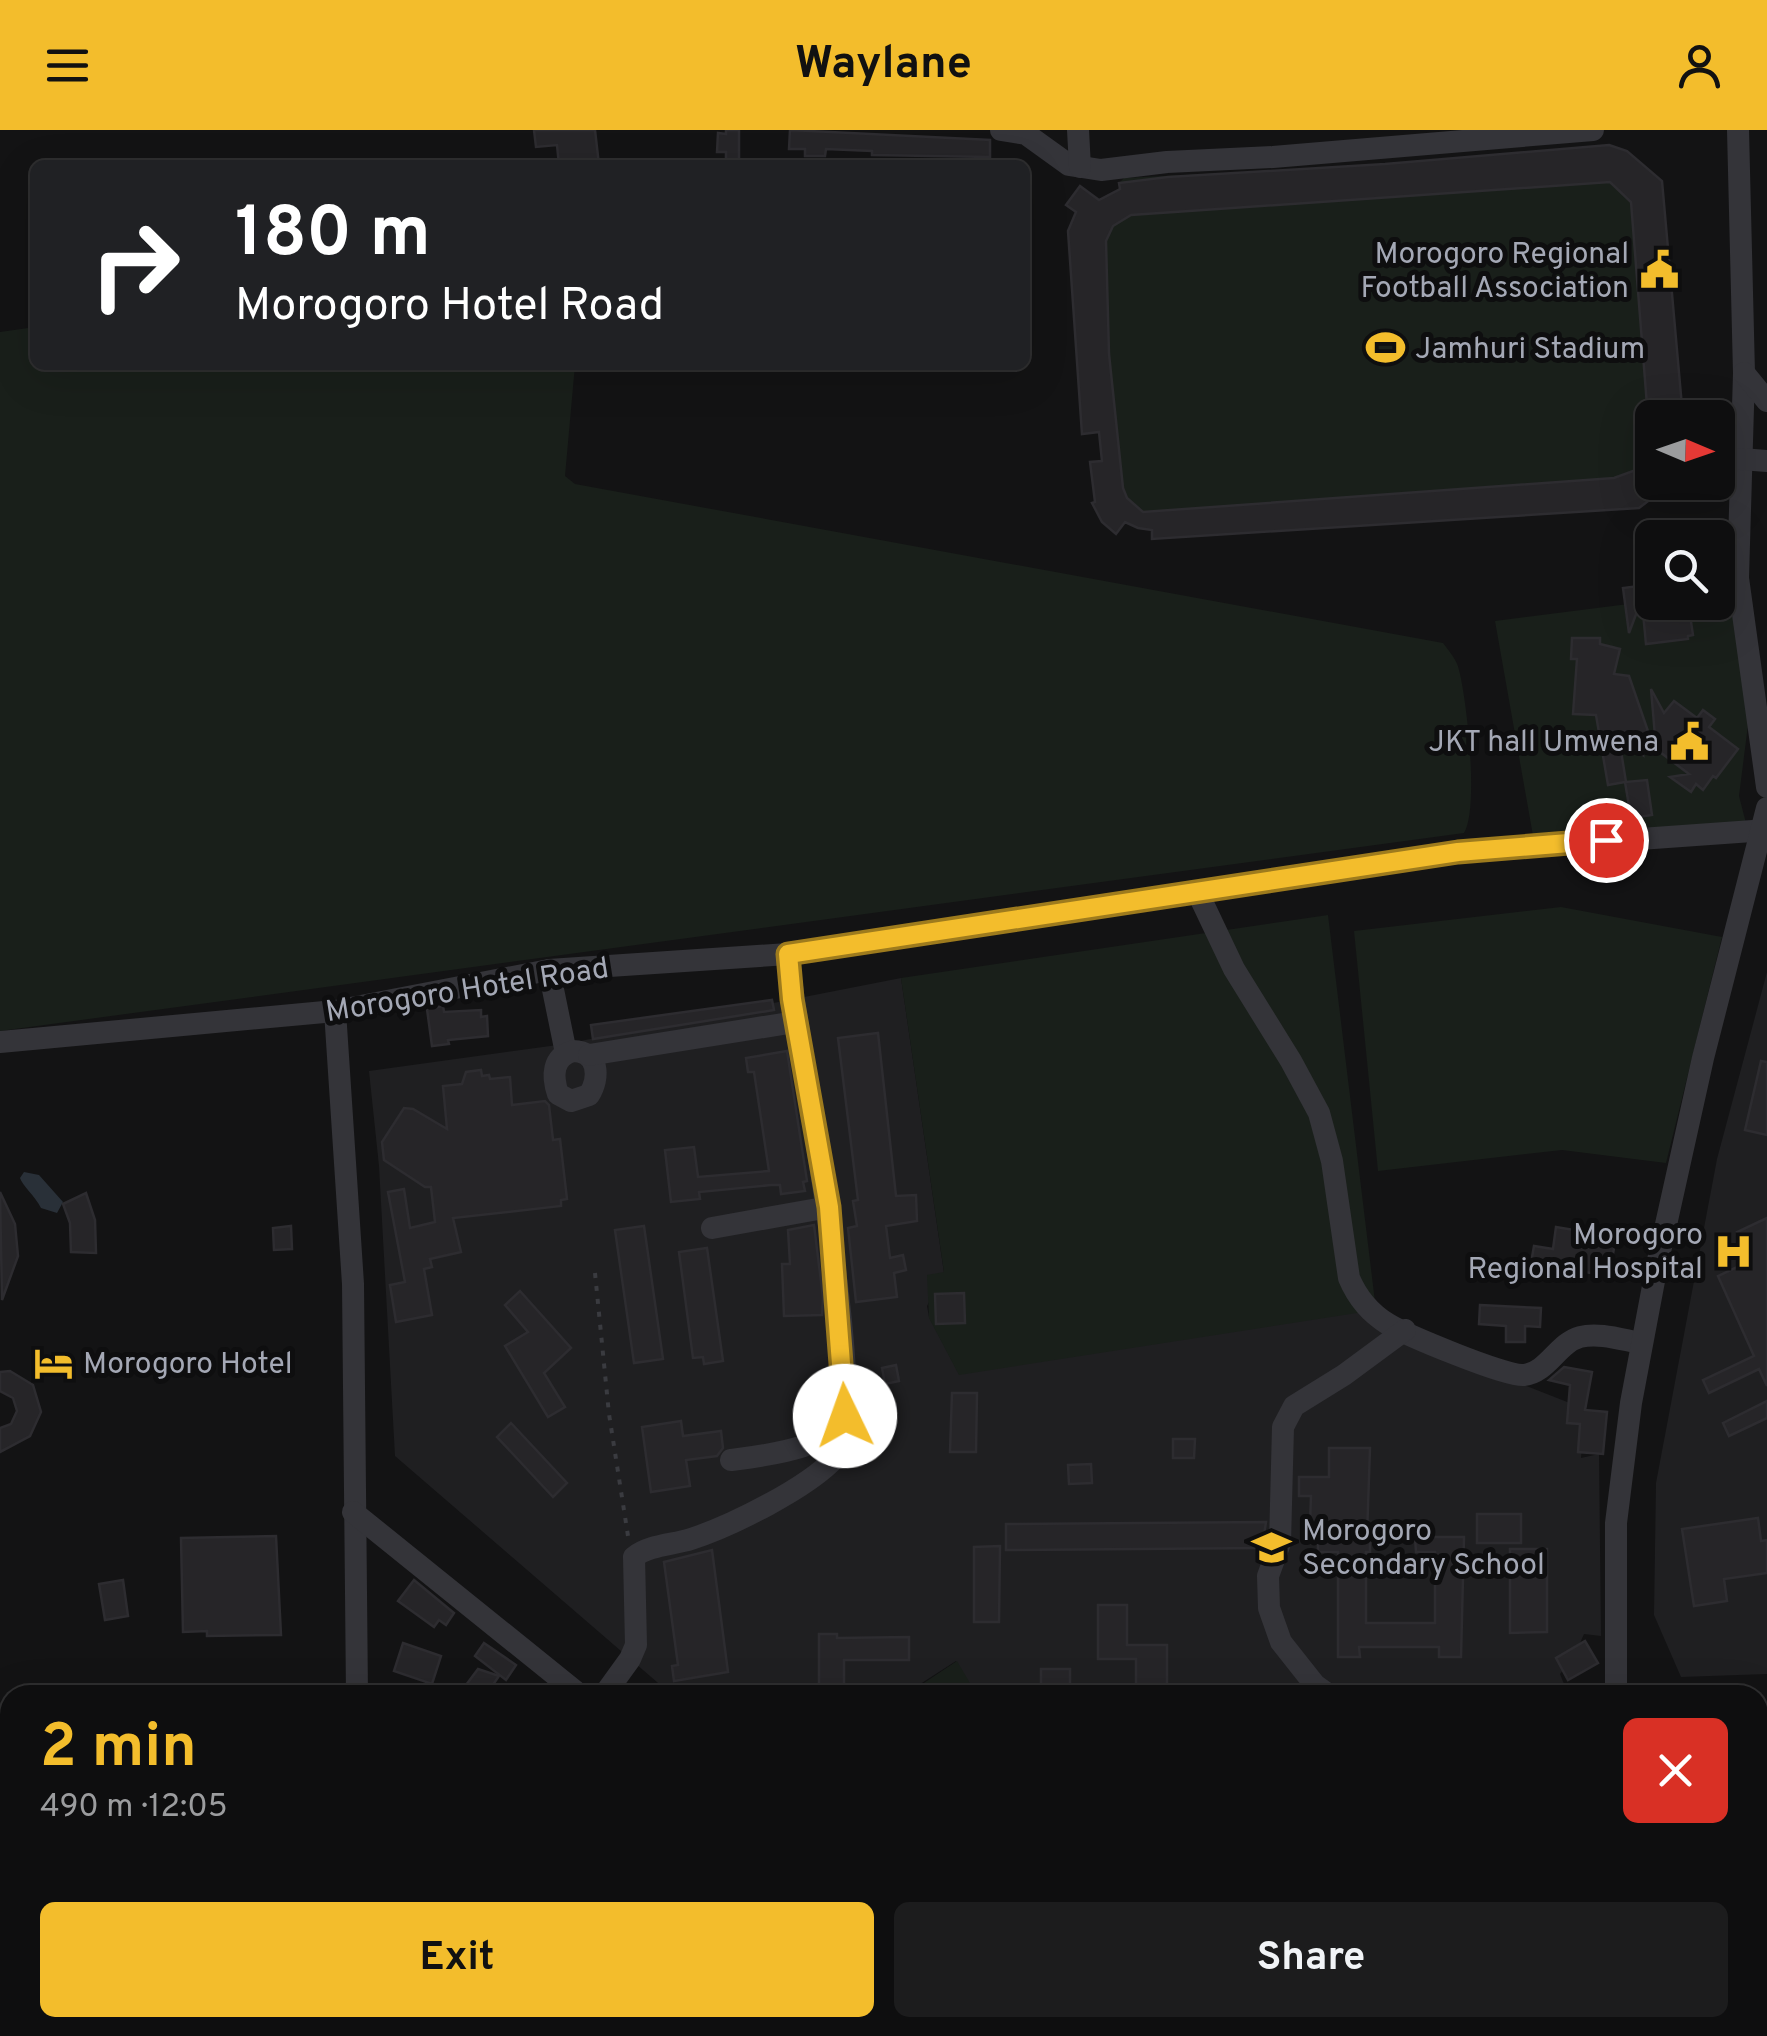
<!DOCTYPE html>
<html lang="en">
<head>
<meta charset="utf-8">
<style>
  body { margin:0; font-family:Overpass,sans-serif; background:#1c1c1d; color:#f1f3f6; height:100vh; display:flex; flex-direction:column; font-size:38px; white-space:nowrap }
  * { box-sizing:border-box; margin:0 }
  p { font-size:32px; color:#9b9c9e }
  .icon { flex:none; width:55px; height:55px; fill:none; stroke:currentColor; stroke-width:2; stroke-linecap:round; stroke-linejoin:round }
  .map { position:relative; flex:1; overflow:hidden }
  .details { position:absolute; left:0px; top:1555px; width:1768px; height:352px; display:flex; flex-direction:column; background:#0e0e0f; border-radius:30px 30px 0 0; box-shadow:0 10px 40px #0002,0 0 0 2px #2e2e2f }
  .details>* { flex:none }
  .guide { position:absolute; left:30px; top:30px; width:1000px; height:210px; border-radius:15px; box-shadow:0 10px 40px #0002,0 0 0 2px #2e2e2f; background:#202124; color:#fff; overflow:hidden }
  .needle { width:65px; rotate:92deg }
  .fabs { position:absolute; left:1635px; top:270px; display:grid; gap:20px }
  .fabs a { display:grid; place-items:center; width:100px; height:100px; border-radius:15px; background:#0e0e0f; box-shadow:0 10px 40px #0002,0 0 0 2px #2e2e2f; font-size:50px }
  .pin { position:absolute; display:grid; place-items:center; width:85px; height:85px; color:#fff; margin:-42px; border:5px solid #fff; border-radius:50%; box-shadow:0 2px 10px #0007 }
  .me { position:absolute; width:110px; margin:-55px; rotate:357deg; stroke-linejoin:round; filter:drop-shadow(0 0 8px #0008) }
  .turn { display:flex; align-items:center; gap:35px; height:210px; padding:0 40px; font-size:45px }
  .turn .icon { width:130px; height:130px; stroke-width:2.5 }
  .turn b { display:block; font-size:70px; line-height:85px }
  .round { display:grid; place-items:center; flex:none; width:105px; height:105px; border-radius:15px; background:#1c1c1d }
  .summary { display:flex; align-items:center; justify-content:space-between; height:170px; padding:0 40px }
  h1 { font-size:60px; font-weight:700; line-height:75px; color:#f3bd2c }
  .primary-button { display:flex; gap:20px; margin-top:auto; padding:20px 40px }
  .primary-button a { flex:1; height:115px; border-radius:15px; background:#f3bd2c; color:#111; font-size:40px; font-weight:700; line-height:115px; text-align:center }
  .primary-button a+a { background:#1c1c1d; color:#f1f3f6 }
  header { display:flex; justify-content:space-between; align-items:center; height:130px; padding:0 40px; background:#f3bd2c; color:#111; font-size:45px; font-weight:700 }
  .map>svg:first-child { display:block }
  .built { fill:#1f1f21 }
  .green { fill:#191f1a }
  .water { fill:#293038 }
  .building { fill:#262528; stroke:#2d2c30; stroke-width:2.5 }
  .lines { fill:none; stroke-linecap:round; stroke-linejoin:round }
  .path { stroke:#3a3b40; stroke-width:4; stroke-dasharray:5 8; stroke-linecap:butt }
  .minor { stroke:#343439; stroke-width:22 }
  .route-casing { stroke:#9e7b1d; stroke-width:25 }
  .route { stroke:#f3bd2c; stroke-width:18 }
  .labels { text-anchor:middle; stroke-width:10; stroke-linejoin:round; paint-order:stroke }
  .poi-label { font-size:30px; fill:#a4a8b5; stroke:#0e0e0f; text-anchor:end }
  .street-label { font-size:30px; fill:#a4a8b5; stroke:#0e0e0f }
</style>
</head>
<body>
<header><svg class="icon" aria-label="menu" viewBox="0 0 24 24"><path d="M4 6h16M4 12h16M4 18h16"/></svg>Waylane<svg class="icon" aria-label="person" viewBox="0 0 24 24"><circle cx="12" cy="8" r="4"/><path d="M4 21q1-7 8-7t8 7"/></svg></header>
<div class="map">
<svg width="1767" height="1906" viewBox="0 0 1767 1906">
  <rect width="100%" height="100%" fill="#131314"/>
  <g class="built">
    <polygon points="1767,842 1767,1544 1681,1547 1654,1485 1656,1353 1717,1029"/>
    <polygon points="901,848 944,1143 927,1176 929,1187 959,1244 1375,1179 1435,1220 1585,1279 1581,1328 1599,1324 1601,1506 1584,1504 1574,1527 1560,1544 1568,1564 976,1565 956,1531 903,1565 672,1565 395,1326 379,1036 369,941 565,914"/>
  </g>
  <g class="green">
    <polygon points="1609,15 1627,21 1662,51 1683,287 1652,288 1652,352 1675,353 1666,363 1661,361 1639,378 1624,379 1623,365 1614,366 1615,380 1413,393 1411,381 1401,393 1196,406 1195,397 1184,406 1152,409 1151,400 1125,392 1116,404 1102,392 1092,373 1105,367 1092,211 1075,211 1068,101 1076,82 1066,75 1080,56 1099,70 1120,60 1119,53 1124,48 1340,37"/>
    <path d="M35,197V235H575L565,346L575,354L1443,513C1449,521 1457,530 1459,540C1467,570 1479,679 1464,703L0,901V202Z"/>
    <polygon points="1730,461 1756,532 1739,666 1746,693 1535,717 1495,491 1652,471 1718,472 1718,463"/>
    <polygon points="1561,777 1722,807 1666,1033 1562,1020 1378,1041 1354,801"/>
    <polygon points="1328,785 1376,1180 959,1245 929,1188 927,1145 944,1142 901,848"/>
    <polygon points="957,1531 977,1565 906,1565"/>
    <polygon points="810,1898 902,1898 890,1906 815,1906"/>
  </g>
  <path class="water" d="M24,1042L39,1045L63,1072L57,1083L41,1078C35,1066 22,1055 20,1048Z"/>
  <g class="building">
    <polygon points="534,0 595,0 599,35 559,35 557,15 536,17"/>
    <polygon points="726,0 739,0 739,31 726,31 726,22 717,22 718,3 726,4"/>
    <polygon points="790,0 990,10 990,27 872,25 872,21 826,19 825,26 805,26 805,19 789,19"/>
    <polygon points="1609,15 1627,21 1662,51 1683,288 1648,288 1631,72 1610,52 1131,85 1113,96 1106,111 1109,224 1123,358 1127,368 1143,382 1614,348 1636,340 1652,318 1652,352 1673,352 1639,378 1152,409 1152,400 1138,398 1125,392 1116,404 1102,392 1092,373 1095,372 1090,332 1102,331 1099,302 1082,304 1068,101 1076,82 1066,75 1080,56 1099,70 1120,59 1119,53 1168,47 1385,34"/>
    <polygon points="1647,455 1629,503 1623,458"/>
    <polygon points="1642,472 1688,472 1693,505 1688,506 1688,509 1646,514"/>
    <polygon points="1572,508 1600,508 1600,514 1620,519 1614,544 1629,546 1650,607 1655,606 1651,559 1664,583 1674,571 1697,588 1703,580 1715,589 1709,597 1738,619 1716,648 1713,646 1703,660 1696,654 1691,662 1670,647 1689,644 1640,607 1643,625 1634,619 1621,621 1626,652 1647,650 1652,685 1631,688 1625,652 1608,655 1596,585 1573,584 1577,529 1571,529"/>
    <polygon points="772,870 774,880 593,909 591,895"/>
    <polygon points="443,876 444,882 481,880 481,887 487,886 488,906 448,910 449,914 432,916 427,879"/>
    <polygon points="878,903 896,1066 916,1065 917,1091 886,1096 890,1128 903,1125 906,1140 894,1143 897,1167 856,1172 848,1098 857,1096 853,1071 858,1070 838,908"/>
    <polygon points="787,921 807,1051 803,1052 805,1061 781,1064 780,1055 771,1055 699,1062 700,1069 671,1072 665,1020 694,1017 698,1047 769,1041 754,942 748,942 746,928"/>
    <polygon points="1761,931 1767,932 1767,1005 1745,1000"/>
    <polygon points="481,940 482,946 489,945 490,949 510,947 512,975 545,971 549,975 553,1010 560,1009 567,1069 561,1070 561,1076 453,1088 461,1122 430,1129 432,1137 424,1139 432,1185 396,1192 390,1155 405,1152 388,1062 404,1059 410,1098 435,1092 431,1057 425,1057 384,1030 382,1012 404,978 413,979 447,999 443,956 462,954 466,942"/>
    <polygon points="0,1062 15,1094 18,1126 2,1170"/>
    <polygon points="86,1063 95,1090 96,1123 71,1122 70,1093 63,1074"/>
    <polygon points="1767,1088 1767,1256 1759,1239 1709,1263 1703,1250 1754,1226 1718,1146 1750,1131 1737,1102"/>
    <polygon points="814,1095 823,1168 822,1185 784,1186 782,1134 790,1134 788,1100"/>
    <polygon points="291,1096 292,1119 274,1120 273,1098"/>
    <polygon points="644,1096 663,1229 634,1233 615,1100"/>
    <polygon points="1556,1097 1616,1107 1609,1146 1531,1133 1534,1116 1553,1119"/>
    <polygon points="707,1118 723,1231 704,1234 703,1227 693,1228 679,1122"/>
    <polygon points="520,1161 571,1218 544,1243 565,1277 548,1287 505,1216 528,1202 505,1175"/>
    <polygon points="964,1163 965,1193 936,1194 935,1164"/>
    <polygon points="1480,1175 1541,1178 1540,1197 1525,1196 1525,1212 1506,1212 1506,1196 1479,1194"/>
    <polygon points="896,1235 899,1251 885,1254 882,1238"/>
    <polygon points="1564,1237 1592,1242 1585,1280 1607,1282 1603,1324 1578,1322 1580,1294 1567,1293 1570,1255 1549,1250"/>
    <polygon points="10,1241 33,1255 41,1282 30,1306 0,1322 0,1298 11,1294 17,1281 13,1268 0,1261 0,1242"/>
    <polygon points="952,1263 977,1263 976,1322 950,1322"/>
    <polygon points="1767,1271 1767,1288 1729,1306 1723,1293"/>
    <polygon points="681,1291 683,1306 721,1301 723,1318 717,1326 686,1330 690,1356 651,1362 642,1297"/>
    <polygon points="511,1293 567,1353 553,1367 497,1307"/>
    <polygon points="1173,1309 1195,1309 1194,1328 1173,1328"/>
    <polygon points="1329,1318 1370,1318 1367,1406 1370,1406 1370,1422 1366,1422 1366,1493 1435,1493 1435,1422 1416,1422 1415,1407 1464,1407 1461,1527 1439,1527 1439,1517 1359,1517 1360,1527 1338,1527 1338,1422 1318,1422 1318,1394 1310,1394 1311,1366 1299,1366 1299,1347 1329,1347"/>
    <polygon points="1091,1334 1092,1353 1069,1354 1068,1335"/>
    <rect x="1477" y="1384" width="44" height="29"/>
    <polygon points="1758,1388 1761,1411 1767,1410 1767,1443 1724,1449 1727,1471 1694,1476 1682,1399"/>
    <polygon points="1266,1392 1262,1418 1006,1420 1006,1394"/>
    <polygon points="276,1406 281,1505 207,1506 207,1501 183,1502 181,1408"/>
    <polygon points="1000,1416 999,1492 974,1492 974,1417"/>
    <polygon points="1510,1419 1547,1419 1547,1502 1510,1503"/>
    <polygon points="712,1420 728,1542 674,1551 672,1536 678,1535 664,1432"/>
    <polygon points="123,1450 128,1486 105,1490 99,1454"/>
    <polygon points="414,1450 454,1483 446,1495 439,1490 434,1497 398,1471"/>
    <polygon points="1098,1475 1127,1475 1127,1515 1167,1515 1167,1565 1136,1565 1136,1529 1098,1529"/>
    <polygon points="819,1504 837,1504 837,1508 909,1507 909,1530 844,1530 844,1565 819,1565"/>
    <polygon points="1585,1511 1598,1533 1568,1550 1556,1528"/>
    <polygon points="403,1513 441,1526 432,1554 394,1541"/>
    <polygon points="484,1513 516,1535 506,1550 475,1526"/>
    <polygon points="478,1539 499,1546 486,1565 470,1565 463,1559"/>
    <rect x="1041" y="1539" width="29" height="26"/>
  </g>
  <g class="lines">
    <polyline class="path" points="595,1143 609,1284 628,1406"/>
    <g class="minor">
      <polyline points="1001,0 1026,4 1069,35 1101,40 1167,32 1273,27 1593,0"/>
      <polyline points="1078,0 1080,37"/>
      <polyline points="1738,0 1744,243 1738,448 1767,657"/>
      <polyline points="1744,243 1767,271"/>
      <polyline points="1741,329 1767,331"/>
      <path d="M1197,761L1234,839L1291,931L1319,983L1332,1031L1349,1148C1357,1167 1370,1183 1388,1194C1404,1204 1506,1247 1524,1245C1547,1243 1558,1213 1580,1207C1599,1202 1623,1210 1641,1213"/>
      <polyline points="549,840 566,923"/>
      <polyline points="335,881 353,1154 357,1565"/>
      <polyline points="0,912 335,881 549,840 788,824 1458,722 1767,700"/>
      <path d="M573,921C599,921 600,948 589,965L571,971L558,964C552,946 552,927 573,921Z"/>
      <polyline points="589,925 795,892"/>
      <polyline points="712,1098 829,1077"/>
      <path d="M731,1330C761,1326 843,1318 845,1279"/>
      <polyline points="353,1382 580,1565"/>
      <path d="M604,1565L630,1529L636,1515L634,1427C649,1415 672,1415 691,1409C731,1396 808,1358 836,1327C873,1284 794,901 788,824"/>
      <polyline points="1329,1565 1315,1555 1281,1512 1269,1478 1268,1446 1280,1413 1283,1297 1294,1276 1344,1245 1405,1200"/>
      <polyline points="1616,1565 1616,1393 1631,1273 1657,1135 1703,928 1767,678"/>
      <polyline points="1758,1595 1767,1594"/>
      <polyline points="1326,1898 1332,1906"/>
      <polyline points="1716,1898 1719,1906"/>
      <polyline points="0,1899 9,1906"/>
      <polyline points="92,1906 95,1898"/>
      <polyline points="245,1906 253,1898"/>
      <polyline points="940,1906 953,1898"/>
    </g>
  </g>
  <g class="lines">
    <defs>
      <polyline id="route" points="845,1286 829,1077 792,869 788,824 1458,722 1606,710"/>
    </defs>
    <use href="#route" class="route-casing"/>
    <use href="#route" class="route"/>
  </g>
  <defs>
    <symbol id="civic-bare" viewBox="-9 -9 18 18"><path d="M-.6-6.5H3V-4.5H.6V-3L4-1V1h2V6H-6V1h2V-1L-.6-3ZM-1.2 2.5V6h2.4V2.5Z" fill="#f3bd2c" stroke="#0e0e0f" stroke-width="2.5" paint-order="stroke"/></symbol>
    <symbol id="stadium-bare" viewBox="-9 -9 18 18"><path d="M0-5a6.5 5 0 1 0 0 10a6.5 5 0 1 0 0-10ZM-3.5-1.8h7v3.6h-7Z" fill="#f3bd2c" stroke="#0e0e0f" stroke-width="2.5" paint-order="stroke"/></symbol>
    <symbol id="hospital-bare" viewBox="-9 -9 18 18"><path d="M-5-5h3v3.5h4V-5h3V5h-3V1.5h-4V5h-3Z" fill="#f3bd2c" stroke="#0e0e0f" stroke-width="2.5" paint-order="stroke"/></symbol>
    <symbol id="hotel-bare" viewBox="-9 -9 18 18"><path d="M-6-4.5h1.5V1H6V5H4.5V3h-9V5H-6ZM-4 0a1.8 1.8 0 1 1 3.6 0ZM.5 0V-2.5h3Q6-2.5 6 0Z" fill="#f3bd2c" stroke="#0e0e0f" stroke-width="2.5" paint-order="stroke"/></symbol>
    <symbol id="school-bare" viewBox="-9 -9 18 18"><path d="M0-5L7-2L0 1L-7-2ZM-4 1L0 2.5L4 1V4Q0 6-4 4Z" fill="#f3bd2c" stroke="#0e0e0f" stroke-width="2.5" paint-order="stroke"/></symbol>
  </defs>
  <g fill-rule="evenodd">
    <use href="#civic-bare" x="1632" y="112" width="55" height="55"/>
    <use href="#stadium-bare" x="1358" y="190" width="55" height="55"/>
    <use href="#civic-bare" x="1662" y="584" width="55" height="55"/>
    <use href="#hospital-bare" x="1706" y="1094" width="55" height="55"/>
    <use href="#hotel-bare" x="26" y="1206" width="55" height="55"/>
    <use href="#school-bare" x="1244" y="1390" width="55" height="55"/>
  </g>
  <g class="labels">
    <g class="poi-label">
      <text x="1629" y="133">Morogoro Regional<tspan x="1629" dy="34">Football Association</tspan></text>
      <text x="1415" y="228" text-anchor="start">Jamhuri Stadium</text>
      <text x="1659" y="621">JKT hall Umwena</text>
      <text x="1703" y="1114">Morogoro<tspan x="1703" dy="34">Regional Hospital</tspan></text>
      <text x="83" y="1243" text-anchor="start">Morogoro Hotel</text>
      <text x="1302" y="1410" text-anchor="start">Morogoro<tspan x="1302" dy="34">Secondary School</tspan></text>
    </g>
    <g class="street-label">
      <text transform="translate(467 859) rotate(-9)" y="10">Morogoro Hotel Road</text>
    </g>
  </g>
</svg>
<div class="fabs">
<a><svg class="needle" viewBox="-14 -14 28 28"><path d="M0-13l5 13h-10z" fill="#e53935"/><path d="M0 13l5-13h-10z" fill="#9b9c9e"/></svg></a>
<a><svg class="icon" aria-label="search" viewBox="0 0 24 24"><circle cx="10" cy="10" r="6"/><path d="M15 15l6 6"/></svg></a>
</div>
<div class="pin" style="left:1606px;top:710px;background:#d93025"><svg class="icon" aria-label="arrive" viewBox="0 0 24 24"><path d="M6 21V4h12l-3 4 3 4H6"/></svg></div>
<svg class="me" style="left:845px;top:1286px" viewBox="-20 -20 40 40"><circle r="19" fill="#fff"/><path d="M0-13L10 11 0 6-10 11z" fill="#f3bd2c"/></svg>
<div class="guide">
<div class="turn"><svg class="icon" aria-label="right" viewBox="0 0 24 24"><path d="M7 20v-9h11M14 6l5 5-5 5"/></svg><div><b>180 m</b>Morogoro Hotel Road</div></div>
</div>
<section class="details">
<div class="summary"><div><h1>2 min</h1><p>490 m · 12:05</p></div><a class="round" style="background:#d93025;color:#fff"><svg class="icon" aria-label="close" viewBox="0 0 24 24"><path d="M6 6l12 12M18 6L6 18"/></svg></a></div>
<div class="primary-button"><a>Exit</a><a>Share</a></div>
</section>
</div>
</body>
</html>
